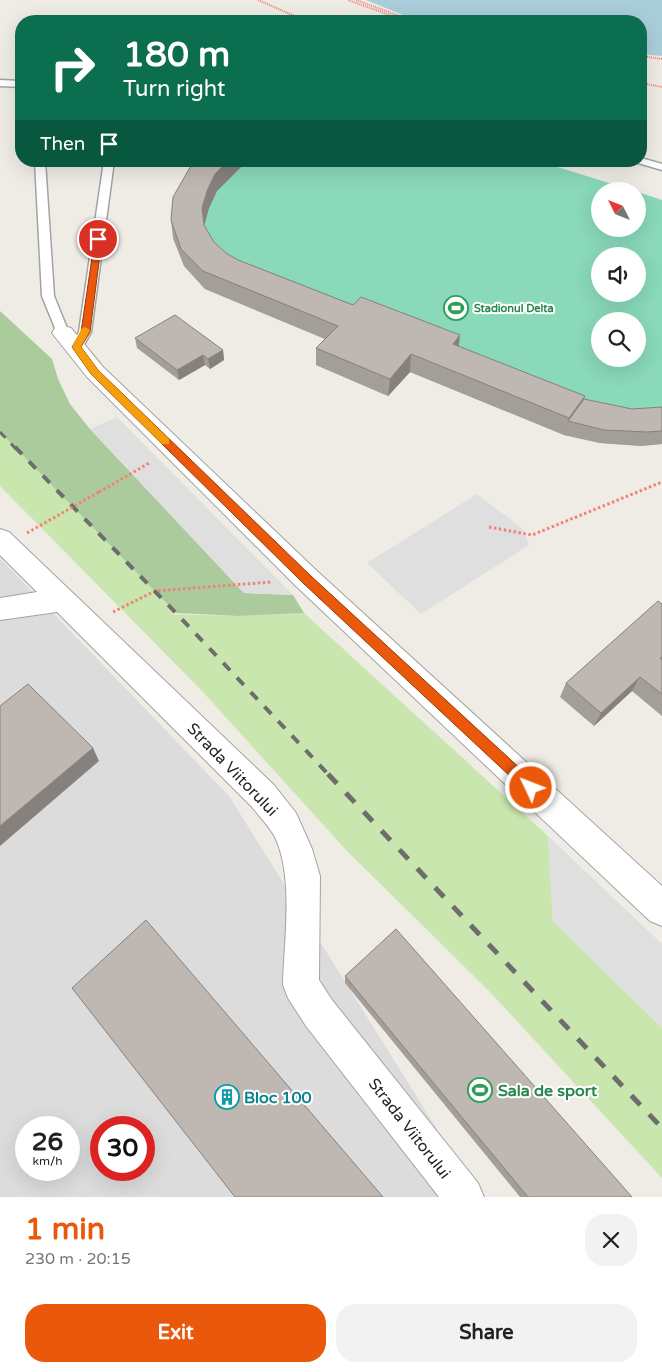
<!DOCTYPE html>
<html lang="en">
<head>
<meta charset="utf-8">
<style>
  body { margin:0; font-family:"Varela Round",sans-serif; background:#f2f2f2; color:#222; height:100vh; display:flex; flex-direction:column; font-size:19px; white-space:nowrap }
  * { box-sizing:border-box; margin:0 }
  p { font-size:16px; color:#767676 }
  .icon { flex:none; width:28px; height:28px; fill:none; stroke:currentColor; stroke-width:2; stroke-linecap:round; stroke-linejoin:round }
  .map { position:relative; height:1197px; overflow:hidden }
  .details { display:flex; flex-direction:column; background:#fff; flex:1 }
  .details>* { flex:none }
  .hud { position:absolute; left:15px; top:15px; width:632px; height:152px; border-radius:20px; box-shadow:0 5px 20px #0002; background:#0b6e4f; color:#fff; overflow:hidden }
  .needle { width:32px; rotate:312deg }
  .fabs { position:absolute; left:591px; top:182px; display:grid; gap:10px }
  .fabs a { display:grid; place-items:center; width:55px; height:55px; border-radius:50%; background:#fff; box-shadow:0 5px 20px #0002; font-size:25px }
  .speed { position:absolute; left:15px; top:1116px; display:flex; gap:10px; font-size:25px; font-weight:700; text-align:center }
  .speed>* { display:grid; place-content:center; width:65px; height:65px; border-radius:50%; background:#fff; box-shadow:0 5px 20px #0002; line-height:1 }
  .speed small { font-size:12px; font-weight:400 }
  .speed .limit { border:8px solid #d22; background:#fff; color:#111 }
  .pin { position:absolute; display:grid; place-items:center; width:42px; height:42px; color:#fff; margin:-21px; border:2px solid #fff; border-radius:50%; box-shadow:0 1px 5px #0007 }
  .me { position:absolute; width:55px; margin:-28px; rotate:313deg; stroke-linejoin:round; filter:drop-shadow(0 0 4px #0008) }
  .turn { display:flex; align-items:center; gap:18px; height:105px; padding:0 25px; font-size:22px }
  .turn .icon { width:65px; height:65px; stroke-width:2.5 }
  .turn b { display:block; font-size:35px; line-height:42px }
  .then { display:flex; align-items:center; height:48px; padding:0 25px; background:#0003; gap:10px; font-size:19px }
  .round { display:grid; place-items:center; flex:none; width:52px; height:52px; border-radius:20px; background:#f2f2f2 }
  .summary { display:flex; align-items:center; justify-content:space-between; height:85px; padding:0 25px }
  h1 { font-size:30px; font-weight:800; line-height:38px; color:#ea580c }
  .primary-button { display:flex; gap:10px; margin-top:auto; padding:10px 25px }
  .primary-button a { flex:1; height:58px; border-radius:20px; background:#ea580c; color:#fff; font-size:20px; font-weight:800; line-height:58px; text-align:center }
  .primary-button a+a { background:#f2f2f2; color:#222 }
  .map>svg:first-child { display:block }
  .residential { fill:#dddcdc; fill-rule:evenodd }
  .grass { fill:#cae6af }
  .forest { fill:#abcb9d }
  .pitch { fill:#89d9ba; fill-rule:evenodd }
  .parking { fill:#dfdfdf }
  .water { fill:#a9ceda }
  .lines { fill:none; stroke-linecap:round; stroke-linejoin:round }
  .lane-casing { stroke:#a3a3a3; stroke-width:3 }
  .street-casing { stroke:#a3a3a3; stroke-width:2 }
  .path-far1 { stroke:#f08375; stroke-width:2; stroke-dasharray:1 1; stroke-linecap:butt }
  .path { stroke:#f08375; stroke-width:3; stroke-dasharray:2.5 2.5; stroke-linecap:butt }
  .lane { fill:#fff; fill-rule:evenodd }
  .street { fill:#fff; fill-rule:evenodd }
  .rail-far2 { stroke:#6d6d6d; stroke-width:3; stroke-dasharray:8 8; stroke-linecap:butt }
  .rail-far1 { stroke:#6d6d6d; stroke-width:4; stroke-dasharray:10 10; stroke-linecap:butt }
  .rail { stroke:#6d6d6d; stroke-width:5; stroke-dasharray:13 13; stroke-linecap:butt }
  .path-bridge { stroke:#f08375; stroke-width:3; stroke-dasharray:2.5 2.5; stroke-linecap:butt }
  .wall { fill:#a49e99 }
  .shaded-wall { fill:#86817d }
  .building { fill:#bfb8b2; stroke:#86817d }
  .route { fill:#ea580c; stroke:#983908 }
  .slow { fill:#f59e0b }
  .labels { text-anchor:middle; stroke-width:4; stroke-linejoin:round; paint-order:stroke }
  .far-leisure-label { font-size:11px; font-weight:bold; fill:#27864d; stroke:#fff; text-anchor:start }
  .near-street-label { font-size:16px; fill:#1f1f1f; stroke:#fff }
  .near-leisure-label { font-size:16px; font-weight:bold; fill:#27864d; stroke:#fff; text-anchor:start }
  .near-culture-label { font-size:16px; font-weight:bold; fill:#0d838f; stroke:#fff; text-anchor:start }
</style>
</head>
<body>
<div class="map">
<svg width="662" height="1197" viewBox="0 0 662 1197">
  <rect width="100%" height="100%" fill="#efece6"/>
  <path class="residential" d="M0,558L229,796L467,1177L485,1197H0ZM26,1128H69V1170H26ZM101,1128H144V1170H101Z"/>
  <polygon class="grass" points="0,432 176,613 168,614 237,616 304,613 548,836 553,921 662,1028 662,1178 489,991 346,850 202,691 0,486"/>
  <polygon class="forest" points="0,311 52,359 58,379 70,404 90,429 244,593 293,595 304,613 238,616 176,613 0,432"/>
  <path class="pitch" d="M218,161H538L635,191H600V229H638V192L662,200V444L641,446L600,443L564,435L410,372L388,396L316,365L337,344L205,289L184,266L173,238ZM600,256H638V294H600ZM600,321H638V359H600Z"/>
  <g class="parking">
    <polygon points="117,417 293,595 244,593 90,429"/>
    <polygon points="477,494 523,529 529,545 421,614 367,563"/>
    <polygon points="548,836 662,944 662,1028 553,921"/>
  </g>
  <polygon class="water" points="366,0 662,0 662,56 641,54 641,21 418,21"/>
  <g class="lines">
    <defs>
      <g id="lane">
        <polygon points="0,80 21,81 21,87 0,86"/>
        <polygon points="641,158 662,164 662,170 638,163 636,161 641,161"/>
        <polygon points="35,161 45,161 54,296 69,333 63,337 57,333 42,296"/>
        <polygon points="104,161 114,161 91,332 81,350 77,351 71,347 79,332"/>
      </g>
      <g id="street">
        <polygon points="63,326 71,328 103,367 317,571 662,886 662,926 650,921 297,587 87,377 52,333 55,328"/>
        <path d="M0,529L9,532L274,785L296,813L312,849L320,876L319,980L332,1000L478,1183L484,1197H439L306,1026L288,998L283,985C284,940 294,878 275,837C269,826 259,816 252,807L57,612L0,620V598L37,592L0,555Z"/>
      </g>
    </defs>
    <use href="#lane" class="lane-casing"/>
    <use href="#street" class="street-casing"/>
    <g class="path-far1">
      <polyline points="258,0 306,21"/>
      <polyline points="348,0 406,21"/>
      <polyline points="356,0 413,21"/>
      <polyline points="641,56 662,59"/>
      <polyline points="641,83 662,87"/>
    </g>
    <g class="path">
      <polyline points="99,492 151,462"/>
      <polyline points="489,527 532,535 662,482"/>
      <polyline points="113,612 155,591 271,582"/>
    </g>
    <use href="#lane" class="lane"/>
    <use href="#street" class="street"/>
    <polyline class="rail-far2" points="0,432 16,449"/>
    <polyline class="rail-far1" points="15,447 176,613 329,775"/>
    <polyline class="rail" points="328,774 662,1128"/>
    <polyline class="path-bridge" points="27,533 99,492"/>
  </g>
  <g class="wall">
    <polygon points="244,164 217,191 209,208 204,225 214,242 226,253 238,260 459,346 584,399 632,409 662,407 662,444 641,446 600,443 564,435 410,372 388,396 316,365 316,348 325,339 205,289 184,266 173,238 171,220"/>
    <polygon points="135,338 223,350 224,360 210,369 205,365 179,380 137,348"/>
    <polygon points="662,604 662,716 632,691 594,726 560,697 566,683"/>
    <polygon points="345,976 632,1197 520,1197 345,983"/>
  </g>
  <g class="shaded-wall">
    <polygon points="228,161 249,161 244,164 217,191 209,208 204,226 202,208 207,191 215,174"/>
    <polygon points="460,335 458,353 453,344"/>
    <polygon points="223,350 224,360 210,369 208,359"/>
    <polygon points="411,354 410,372 388,396 390,379"/>
    <polygon points="203,355 205,365 179,380 177,370"/>
    <polygon points="585,396 579,413 568,421 564,435 569,418"/>
    <polygon points="640,677 632,691 594,726 601,713"/>
    <polygon points="93,748 99,761 0,846 0,826"/>
  </g>
  <g class="building">
    <polygon points="196,161 228,161 215,174 207,191 202,208 204,225 214,242 226,253 238,260 353,305 361,297 460,335 453,344 585,396 569,418 411,354 390,379 316,348 338,326 203,271 181,249 171,220 173,197 192,164"/>
    <polygon points="175,315 223,350 208,359 203,355 177,370 135,338"/>
    <polygon points="584,399 632,409 662,407 662,431 647,432 604,430 568,421"/>
    <polygon points="658,601 662,604 662,657 660,658 662,660 662,694 640,677 601,713 566,683"/>
    <polygon points="28,684 93,748 0,826 0,706"/>
    <polygon points="146,920 383,1197 235,1197 72,988"/>
    <polygon points="396,929 632,1197 528,1197 345,976"/>
  </g>
  <polygon class="route" points="95,237 102,239 90,332 81,347 98,370 311,576 536,783 538,788 536,792 531,794 527,792 303,583 91,374 72,347 81,332"/>
  <polygon class="slow" points="85,327 90,330 81,347 98,370 169,439 169,444 162,444 91,374 72,347 82,328"/>
  <defs>
    <symbol id="stadium-ring" viewBox="-11 -11 22 22"><circle r="9.5" fill="#fff" stroke="#2e9e5b" stroke-width="1.5"/><path d="M0-5a6.5 5 0 1 0 0 10a6.5 5 0 1 0 0-10ZM-3.5-1.8h7v3.6h-7Z" fill="#2e9e5b"/></symbol>
    <symbol id="building-ring" viewBox="-11 -11 22 22"><circle r="9.5" fill="#fff" stroke="#0f9aa8" stroke-width="1.5"/><path d="M-4-6H4V6H1V3H-1V6H-4ZM-2.5-4.3h1.7v1.8h-1.7ZM.8-4.3h1.7v1.8H.8ZM-2.5-1h1.7V.8h-1.7ZM.8-1h1.7V.8H.8Z" fill="#0f9aa8"/></symbol>
  </defs>
  <g fill-rule="evenodd">
    <use href="#stadium-ring" x="442" y="294" width="28" height="28"/>
    <use href="#stadium-ring" x="466" y="1076" width="28" height="28"/>
    <use href="#building-ring" x="213" y="1083" width="28" height="28"/>
  </g>
  <g class="labels">
    <g class="far-leisure-label">
      <text x="474" y="312">Stadionul Delta</text>
    </g>
    <g class="near-street-label">
      <text transform="translate(233 769) rotate(46)" y="6">Strada Viitorului</text>
      <text transform="translate(410 1128) rotate(52)" y="6">Strada Viitorului</text>
    </g>
    <g class="near-leisure-label">
      <text x="498" y="1096">Sala de sport</text>
    </g>
    <g class="near-culture-label">
      <text x="244" y="1103">Bloc 100</text>
    </g>
  </g>
</svg>
<div class="fabs">
<a><svg class="needle" viewBox="-14 -14 28 28"><path d="M0-13l5 13h-10z" fill="#e53935"/><path d="M0 13l5-13h-10z" fill="#767676"/></svg></a>
<a><svg class="icon" aria-label="sound" viewBox="0 0 24 24"><path d="M4 9h4l5-4v14l-5-4H4zM17 9q2 3 0 6"/></svg></a>
<a><svg class="icon" aria-label="search" viewBox="0 0 24 24"><circle cx="10" cy="10" r="6"/><path d="M15 15l6 6"/></svg></a>
</div>
<div class="speed"><div>26<small>km/h</small></div><div class="limit">30</div></div>
<div class="pin" style="left:98px;top:239px;background:#d93025"><svg class="icon" aria-label="arrive" viewBox="0 0 24 24"><path d="M6 21V4h12l-3 4 3 4H6"/></svg></div>
<svg class="me" style="left:531px;top:788px" viewBox="-20 -20 40 40"><circle r="17" fill="#ea580c" stroke="#fff" stroke-width="3"/><path d="M0-11L8 9 0 5-8 9z" fill="#fff"/></svg>
<div class="hud">
<div class="turn"><svg class="icon" aria-label="right" viewBox="0 0 24 24"><path d="M7 20v-9h11M14 6l5 5-5 5"/></svg><div><b>180 m</b>Turn right</div></div>
<div class="then">Then<svg class="icon" aria-label="arrive" viewBox="0 0 24 24"><path d="M6 21V4h12l-3 4 3 4H6"/></svg></div>
</div>
</div>
<section class="details">
<div class="summary"><div><h1>1 min</h1><p>230 m · 20:15</p></div><a class="round"><svg class="icon" aria-label="close" viewBox="0 0 24 24"><path d="M6 6l12 12M18 6L6 18"/></svg></a></div>
<div class="primary-button"><a>Exit</a><a>Share</a></div>
</section>
</body>
</html>
